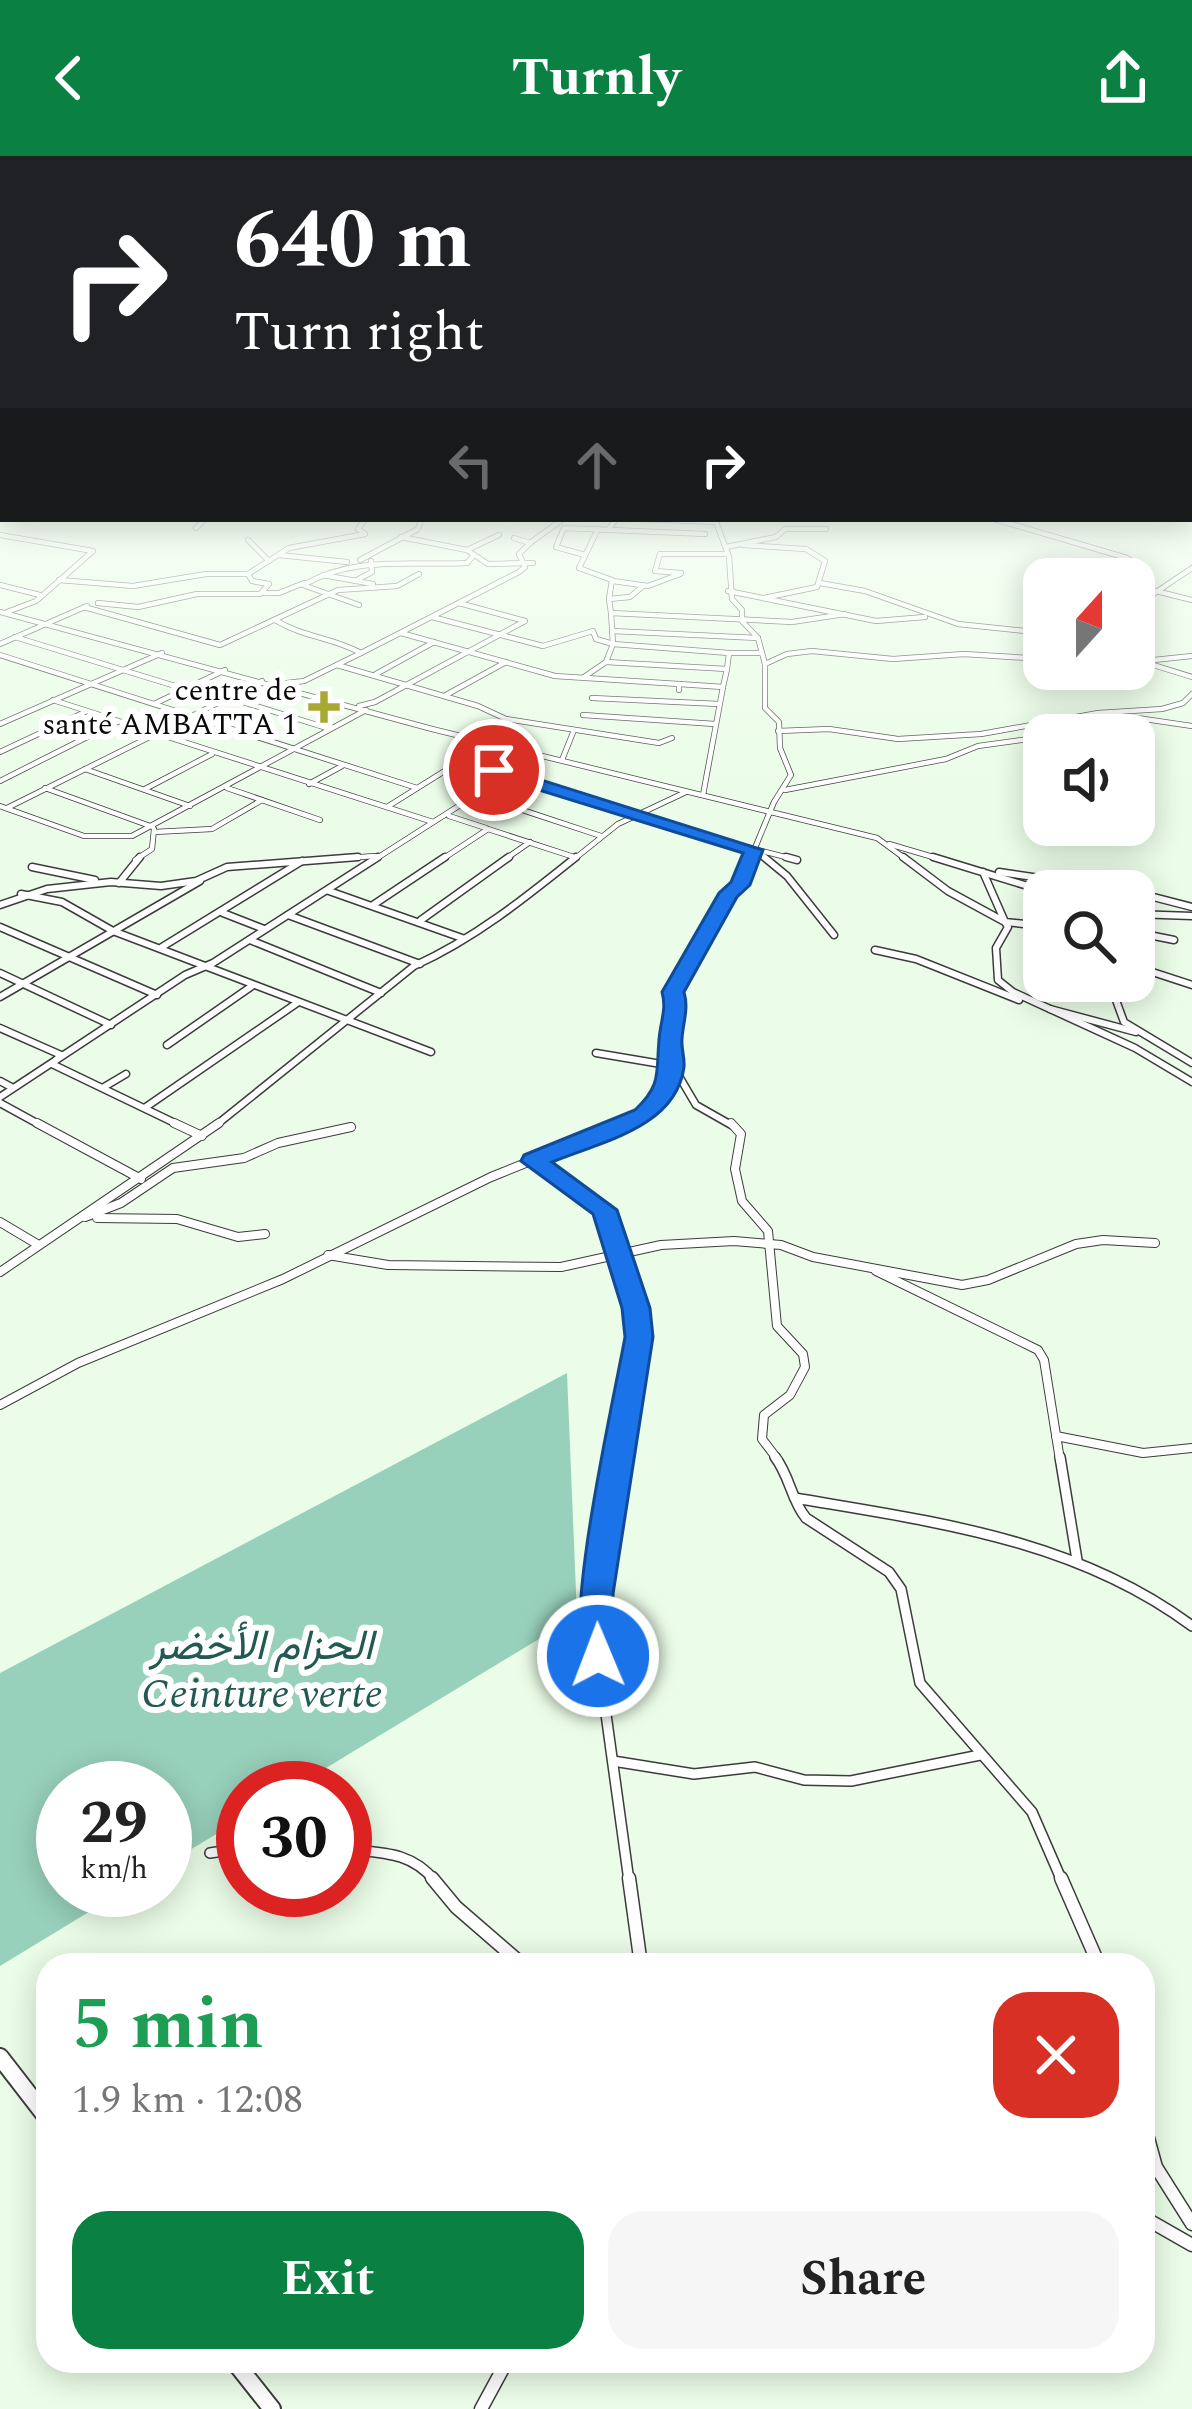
<!DOCTYPE html>
<html lang="en">
<head>
<meta charset="utf-8">
<style>
  body { margin:0; font-family:Spectral,Vazirmatn,serif; background:#f6f6f6; color:#222; height:100vh; display:flex; flex-direction:column; font-size:45px; white-space:nowrap }
  * { box-sizing:border-box; margin:0 }
  p { font-size:39px; color:#767676 }
  .icon { flex:none; width:66px; height:66px; fill:none; stroke:currentColor; stroke-width:2; stroke-linecap:round; stroke-linejoin:round }
  .map { position:relative; flex:1; overflow:hidden }
  .side { position:absolute; left:36px; top:1797px; width:1119px; height:420px; display:flex; flex-direction:column; background:#fff; border-radius:36px; box-shadow:0 6px 30px #0003 }
  .side>* { flex:none }
  .banner { position:absolute; left:0px; top:0px; width:1194px; height:366px; box-shadow:0 6px 30px #0003; background:#202124; color:#fff; overflow:hidden }
  .needle { width:78px; rotate:21deg }
  .tools { position:absolute; left:1023px; top:402px; display:grid; gap:24px }
  .tools a { display:grid; place-items:center; width:132px; height:132px; border-radius:24px; background:#fff; box-shadow:0 6px 30px #0003; font-size:60px }
  .speed { position:absolute; left:36px; top:1605px; display:flex; gap:24px; font-size:60px; font-weight:700; text-align:center }
  .speed>* { display:grid; place-content:center; width:156px; height:156px; border-radius:50%; background:#fff; box-shadow:0 6px 30px #0003; line-height:1 }
  .speed small { font-size:30px; font-weight:400 }
  .speed .limit { border:18px solid #d22; background:#fff; color:#111 }
  .pin { position:absolute; display:grid; place-items:center; width:102px; height:102px; color:#fff; margin:-51px; border:6px solid #fff; border-radius:50%; box-shadow:0 3px 12px #0007 }
  .me { position:absolute; width:132px; margin:-66px; rotate:359deg; stroke-linejoin:round; filter:drop-shadow(0 0 9px #0008) }
  .turn { display:flex; align-items:center; gap:42px; height:252px; padding:0 36px; font-size:54px }
  .turn .icon { width:156px; height:156px; stroke-width:2.5 }
  .turn b { display:block; font-size:84px; line-height:102px }
  .lanes { display:flex; align-items:center; height:114px; padding:0 36px; background:#0003; justify-content:center; gap:60px; direction:ltr }
  .lanes .off { opacity:.35 }
  .round { display:grid; place-items:center; flex:none; width:126px; height:126px; border-radius:36px; background:#f6f6f6 }
  .headline { display:flex; align-items:center; justify-content:space-between; height:204px; padding:0 36px }
  h1 { font-size:72px; font-weight:700; line-height:90px; color:#1e9e55 }
  .primary-button { display:flex; gap:24px; margin-top:auto; padding:24px 36px }
  .primary-button a { flex:1; height:138px; border-radius:36px; background:#0b8043; color:#fff; font-size:48px; font-weight:700; line-height:138px; text-align:center }
  .primary-button a+a { background:#f6f6f6; color:#222 }
  header { display:flex; justify-content:space-between; align-items:center; height:156px; padding:0 36px; background:#0b8043; color:#fff; font-size:54px; font-weight:700 }
  .map>svg:first-child { display:block }
  .forest { fill:#98d1bb }
  .lines { fill:none; stroke-linecap:round; stroke-linejoin:round }
  .minor-far4-casing { stroke:#3c3c3c; stroke-width:6 }
  .minor-far3-casing { stroke:#3c3c3c; stroke-width:9 }
  .minor-far2-casing { stroke:#3c3c3c; stroke-width:10 }
  .minor-far1-casing { stroke:#3c3c3c; stroke-width:12 }
  .minor-casing { stroke:#3c3c3c; stroke-width:15 }
  .tertiary-casing { stroke:#3c3c3c; stroke-width:20 }
  .minor-far4 { stroke:#fff; stroke-width:4.5 }
  .minor-far3 { stroke:#fff; stroke-width:6 }
  .minor-far2 { stroke:#fff; stroke-width:8 }
  .minor-far1 { stroke:#fff; stroke-width:9 }
  .minor { stroke:#fff; stroke-width:12 }
  .tertiary { stroke:#fff; stroke-width:16 }
  .route { fill:#1a73e8; stroke:#114b97; stroke-width:3 }
  .poi-dot { fill:#a8a932; stroke:#fff; stroke-width:4.5 }
  .labels { text-anchor:middle; stroke-width:12; stroke-linejoin:round; paint-order:stroke }
  .far-poi-label { font-size:30px; fill:#090909; stroke:#fff; text-anchor:end }
  .near-park-label { font-size:42px; font-style:italic; fill:#225951; stroke:#fff }
</style>
</head>
<body>
<header><svg class="icon" aria-label="back" viewBox="0 0 24 24"><path d="M15 5l-7 7 7 7"/></svg>Turnly<svg class="icon" aria-label="share" viewBox="0 0 24 24"><path d="M12 15V3M7 8l5-5 5 5M5 13v7h14v-7"/></svg></header>
<div class="map">
<svg width="1192" height="2253" viewBox="0 0 1192 2253">
  <rect width="100%" height="100%" fill="#ebfde8"/>
  <polygon class="forest" points="567,1217 577,1460 293,1632 243,1632 243,1662 165,1709 165,1632 63,1632 63,1734 125,1734 0,1810 0,1517"/>
  <g class="lines">
    <defs>
      <g id="minor-far4">
        <polyline points="641,363 717,366"/>
        <polyline points="715,363 729,401 732,443 742,454 742,465 758,482 765,508"/>
        <polyline points="994,363 1127,402 1144,413 1144,432 1192,444"/>
        <polyline points="196,372 205,363"/>
        <polyline points="598,373 579,412 612,424 609,443"/>
        <polyline points="608,374 616,363"/>
        <polyline points="0,379 93,395 36,445 7,456"/>
        <polyline points="401,381 467,394 488,408 533,407"/>
        <polyline points="248,384 269,405"/>
        <polyline points="530,387 563,363"/>
        <polyline points="743,389 806,393 825,405 817,431 764,442"/>
        <polyline points="726,391 776,381 785,373 826,373"/>
        <polyline points="467,394 499,379"/>
        <polyline points="279,399 347,406"/>
        <polyline points="585,399 556,391 564,372 705,378"/>
        <polyline points="360,404 418,373 421,363"/>
        <polyline points="681,417 655,415 660,398 728,398"/>
        <polyline points="248,418 289,392 365,378 358,373 365,363"/>
        <polyline points="323,419 373,428"/>
        <polyline points="59,424 133,430 206,418 248,418 252,425 269,428 260,438 197,438 138,451 98,447"/>
        <polyline points="355,425 372,416 371,405"/>
        <polyline points="613,425 648,430 680,418"/>
        <polyline points="820,427 865,435 958,468 1044,477"/>
        <polyline points="0,429 40,439"/>
        <polyline points="728,435 876,465 925,461"/>
        <polyline points="263,437 279,437 304,427"/>
        <path d="M359,449L303,429C356,399 409,410 467,407L473,400"/>
        <polyline points="84,451 220,489 338,434 397,430 419,418"/>
        <polyline points="1134,451 1192,412"/>
        <polyline points="0,456 432,573 877,682 907,704"/>
        <polyline points="611,457 609,443 630,441 643,430"/>
        <polyline points="432,461 543,490 593,475 596,483 613,488"/>
        <path d="M275,464C305,482 332,481 361,497L304,525L287,527"/>
        <polyline points="612,475 758,482"/>
        <polyline points="401,477 555,520 679,528 679,534"/>
        <polyline points="15,481 185,533"/>
        <polyline points="0,488 87,450"/>
        <polygon points="613,488 729,497 727,513 606,506"/>
        <polyline points="613,488 611,457 792,466 845,458"/>
        <polyline points="361,497 519,416 525,411 519,398 530,387 514,382"/>
        <polyline points="730,497 761,497"/>
        <polyline points="0,499 417,632"/>
        <polyline points="1134,503 1192,521"/>
        <polyline points="1144,505 1192,500"/>
        <polyline points="337,509 478,550 506,563 659,587 672,582"/>
        <polyline points="376,518 434,486"/>
        <polyline points="584,521 606,506"/>
        <polyline points="679,528 723,531 727,513"/>
        <polyline points="446,539 506,506"/>
        <polyline points="230,542 330,573"/>
        <polyline points="592,542 719,548"/>
        <polyline points="53,544 433,666"/>
        <polyline points="154,548 225,514"/>
        <polyline points="359,550 375,546 525,465 459,447"/>
        <polyline points="583,559 715,568"/>
        <polyline points="1117,559 1192,570"/>
        <polyline points="0,568 162,497"/>
        <polyline points="778,575 829,573 898,583 981,578 1098,557 1162,553 1183,547 1192,538"/>
        <polyline points="1070,579 1102,573 1113,557"/>
        <polyline points="0,596 85,556"/>
        <polyline points="466,604 684,675 797,704"/>
        <polyline points="562,604 574,574"/>
        <polyline points="85,613 190,650"/>
        <polyline points="0,625 117,566"/>
        <polyline points="309,628 342,610"/>
        <polyline points="45,632 153,671"/>
        <polyline points="227,632 320,664"/>
        <polyline points="145,633 212,598"/>
        <polyline points="785,634 946,603 978,590 1044,581"/>
        <polyline points="477,639 601,680"/>
        <polyline points="703,639 723,531"/>
        <polyline points="0,650 84,680 132,680 366,554"/>
        <polyline points="387,651 491,586"/>
        <polyline points="7,652 262,525"/>
        <polyline points="449,660 486,672"/>
        <polyline points="154,676 212,673 262,644"/>
        <polyline points="889,688 943,704"/>
        <polyline points="760,698 768,704"/>
        <polyline points="135,704 152,693 154,673"/>
        <polyline points="318,704 375,700"/>
        <polyline points="374,704 493,628"/>
        <polyline points="441,704 488,673 574,701"/>
        <polyline points="504,704 530,686"/>
        <polyline points="573,704 618,668 686,636"/>
        <polyline points="750,704 774,646 791,619 780,592 779,566 765,552 765,508 787,498 812,495 893,503 964,498 1044,503"/>
      </g>
      <g id="minor-far3">
        <polyline points="764,701 787,720 834,779"/>
        <polyline points="786,701 797,704"/>
        <polyline points="903,701 948,735 1005,766 1008,771 996,792 998,824 1013,836 1135,892 1192,926"/>
        <polyline points="933,701 1044,735"/>
        <polyline points="32,711 95,724"/>
        <polyline points="983,716 1005,766 1044,770"/>
        <polyline points="999,716 1128,735"/>
        <polyline points="119,727 140,701"/>
        <polyline points="329,735 462,782"/>
        <polyline points="1134,736 1192,751"/>
        <polyline points="21,738 62,746 113,775 431,896"/>
        <polyline points="0,749 47,733 111,726 161,730 196,725 227,711 358,701"/>
        <polyline points="373,749 445,701"/>
        <polyline points="223,757 264,773"/>
        <polyline points="1134,758 1192,760"/>
        <polyline points="288,759 420,808"/>
        <polyline points="421,764 509,701"/>
        <polyline points="0,771 157,839"/>
        <polyline points="1134,776 1174,784"/>
        <polyline points="250,784 381,837"/>
        <polyline points="162,791 302,705"/>
        <polyline points="875,794 916,803 1019,844"/>
        <polyline points="1134,810 1192,829"/>
        <polyline points="0,817 111,869"/>
        <polyline points="1109,825 1124,866 1192,907"/>
        <polyline points="0,841 200,725"/>
        <polyline points="1050,853 1136,876"/>
        <polyline points="0,872 61,899 52,908 181,970"/>
        <polyline points="167,889 252,830"/>
        <polyline points="596,897 673,910 696,949 733,970"/>
        <polyline points="0,925 13,932"/>
        <polyline points="104,931 126,918"/>
        <polyline points="0,941 185,819 213,807 378,701"/>
        <polyline points="0,947 42,970"/>
        <polyline points="146,951 297,847"/>
        <path d="M215,970L414,810C474,783 525,742 576,701"/>
        <path d="M618,970C674,947 665,937 669,886C671,868 679,855 673,837L729,737L740,729L751,701"/>
      </g>
      <g id="minor-far2">
        <polyline points="37,967 141,1023"/>
        <polyline points="174,967 202,980"/>
        <polyline points="731,967 741,978 735,1013 742,1045 768,1075 777,1170 803,1198 805,1211 790,1239 764,1259 762,1283 778,1304"/>
        <polyline points="534,1006 592,1042 611,1065 636,1152 639,1181 620,1304"/>
        <polyline points="85,1061 121,1047 173,1012 244,1002 278,987 351,971"/>
        <polyline points="97,1062 177,1063 238,1081 265,1078"/>
        <polyline points="0,1066 37,1088"/>
        <polyline points="328,1099 388,1109 561,1111 661,1089 734,1085 781,1089 813,1101 962,1129 988,1124 1076,1088 1103,1084 1155,1087"/>
        <polyline points="876,1115 1038,1194 1044,1204 1060,1304"/>
        <polyline points="0,1116 219,967"/>
        <polyline points="0,1249 78,1207 283,1123 491,1021 625,967"/>
        <polyline points="1056,1280 1143,1297 1192,1292"/>
      </g>
      <g id="minor-far1">
        <polyline points="620,1301 596,1454 598,1500 629,1725"/>
        <path d="M775,1301C790,1320 791,1344 806,1362L889,1416L901,1433L920,1527L1032,1656L1062,1725"/>
        <polyline points="1060,1301 1077,1404"/>
        <path d="M795,1342C935,1366 1075,1383 1192,1470"/>
        <polyline points="613,1605 694,1618 755,1611 804,1624 851,1625 980,1599"/>
        <path d="M345,1693C381,1697 411,1695 435,1725"/>
        <polyline points="210,1697 243,1692"/>
      </g>
      <g id="minor">
        <polyline points="432,1722 456,1751 523,1809"/>
        <polyline points="629,1722 641,1809"/>
        <polyline points="1061,1722 1099,1809"/>
        <polyline points="1143,1964 1156,2011 1192,2068"/>
        <polyline points="1143,2061 1192,2089"/>
        <polyline points="481,2253 507,2205"/>
      </g>
      <g id="tertiary">
        <polyline points="0,1901 48,1963"/>
        <polyline points="234,2205 272,2253"/>
      </g>
    </defs>
    <use href="#minor-far4" class="minor-far4-casing"/>
    <use href="#minor-far3" class="minor-far3-casing"/>
    <use href="#minor-far2" class="minor-far2-casing"/>
    <use href="#minor-far1" class="minor-far1-casing"/>
    <use href="#minor" class="minor-casing"/>
    <use href="#tertiary" class="tertiary-casing"/>
    <use href="#minor-far4" class="minor-far4"/>
    <use href="#minor-far3" class="minor-far3"/>
    <use href="#minor-far2" class="minor-far2"/>
    <use href="#minor-far1" class="minor-far1"/>
    <use href="#minor" class="minor"/>
    <use href="#tertiary" class="tertiary"/>
  </g>
  <linearGradient id="sky" x2="0" y2="1"><stop stop-color="#9db4ea"/><stop offset="0.51" stop-color="#f6fef5"/><stop offset="1" stop-color="#f6fef5" stop-opacity="0"/></linearGradient>
  <rect width="1192" height="640" fill="url(#sky)"/>
  <path class="route" d="M487,611H500L763,694L750,729L737,741L684,836C689,853 683,866 682,883C681,892 685,902 684,911C676,972 600,986 552,1006L617,1054L650,1152L653,1181L613,1438L615,1500L610,1511L598,1515L585,1511C563,1464 614,1243 625,1181L622,1152L593,1058L521,1005L524,999L635,954C662,929 656,916 659,884C660,866 667,854 662,836L719,737L731,726L743,697L487,618Z"/>
  <path class="poi-dot" d="M318 533h12v12h12v12h-12v12h-12v-12h-12v-12h12z"/>
  <g class="labels">
    <g class="far-poi-label">
      <text x="297" y="544">centre de<tspan x="297" dy="34">santé AMBATTA 1</tspan></text>
    </g>
    <g class="near-park-label">
      <text x="262" y="1503">الحزام الأخضر<tspan x="262" dy="48">Ceinture verte</tspan></text>
    </g>
  </g>
</svg>
<div class="tools">
<a><svg class="needle" viewBox="-14 -14 28 28"><path d="M0-13l5 13h-10z" fill="#e53935"/><path d="M0 13l5-13h-10z" fill="#767676"/></svg></a>
<a><svg class="icon" aria-label="sound" viewBox="0 0 24 24"><path d="M4 9h4l5-4v14l-5-4H4zM17 9q2 3 0 6"/></svg></a>
<a><svg class="icon" aria-label="search" viewBox="0 0 24 24"><circle cx="10" cy="10" r="6"/><path d="M15 15l6 6"/></svg></a>
</div>
<div class="speed"><div>29<small>km/h</small></div><div class="limit">30</div></div>
<div class="pin" style="left:494px;top:614px;background:#d93025"><svg class="icon" aria-label="arrive" viewBox="0 0 24 24"><path d="M6 21V4h12l-3 4 3 4H6"/></svg></div>
<svg class="me" style="left:598px;top:1500px" viewBox="-20 -20 40 40"><circle r="17" fill="#1a73e8" stroke="#fff" stroke-width="3"/><path d="M0-11L8 9 0 5-8 9z" fill="#fff"/></svg>
<div class="banner">
<div class="turn"><svg class="icon" aria-label="right" viewBox="0 0 24 24"><path d="M7 20v-9h11M14 6l5 5-5 5"/></svg><div><b>640 m</b>Turn right</div></div>
<div class="lanes"><svg class="icon off" aria-label="left" viewBox="0 0 24 24"><path d="M17 20v-9H6M10 6l-5 5 5 5"/></svg><svg class="icon off" aria-label="ahead" viewBox="0 0 24 24"><path d="M12 20V5M6 11l6-6 6 6"/></svg><svg class="icon" aria-label="right" viewBox="0 0 24 24"><path d="M7 20v-9h11M14 6l5 5-5 5"/></svg></div>
</div>
<section class="side">
<div class="headline"><div><h1>5 min</h1><p>1.9 km · 12:08</p></div><a class="round" style="background:#d93025;color:#fff"><svg class="icon" aria-label="close" viewBox="0 0 24 24"><path d="M6 6l12 12M18 6L6 18"/></svg></a></div>
<div class="primary-button"><a>Exit</a><a>Share</a></div>
</section>
</div>
</body>
</html>
